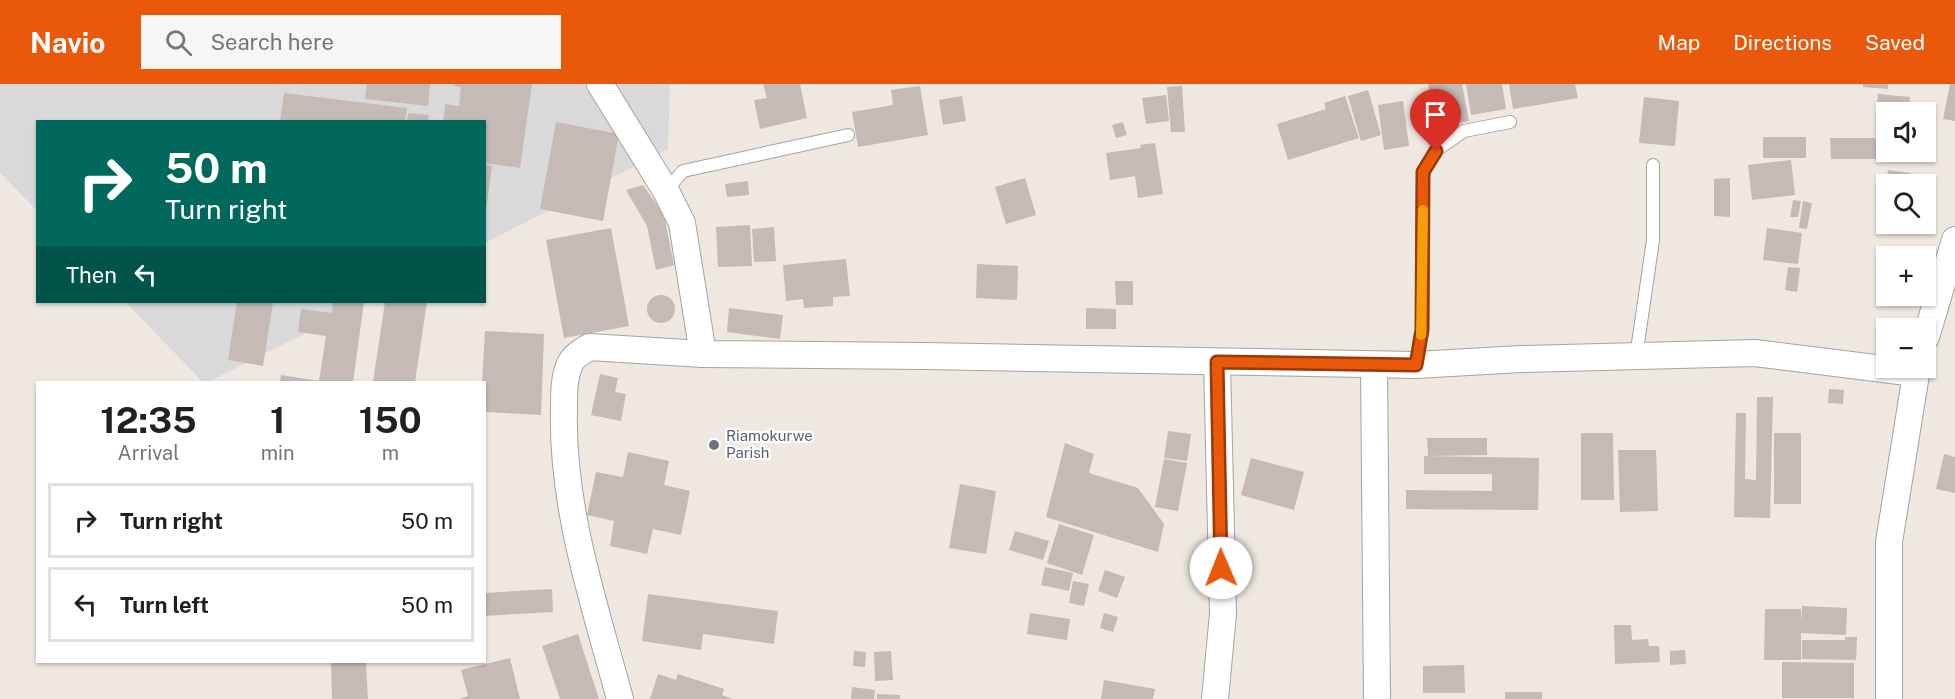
<!DOCTYPE html>
<html lang="en">
<head>
<meta charset="utf-8">
<style>
  body { margin:0; font-family:"Public Sans",sans-serif; background:#f6f6f6; color:#202124; height:100vh; display:flex; flex-direction:column; font-size:22px; white-space:nowrap }
  * { box-sizing:border-box; margin:0 }
  p { font-size:20px; color:#757577 }
  .icon { flex:none; width:33px; height:33px; fill:none; stroke:currentColor; stroke-width:2; stroke-linecap:round; stroke-linejoin:round }
  .map { position:relative; flex:1; overflow:hidden }
  .side { position:absolute; left:36px; top:297px; width:450px; height:282px; display:flex; flex-direction:column; background:#fff; border-radius:0px; box-shadow:0 2px 4px #0004 }
  .side>* { flex:none }
  .top-card { position:absolute; left:36px; top:36px; width:450px; height:183px; border-radius:0px; box-shadow:0 2px 4px #0004; background:#00695c; color:#fff; overflow:hidden }
  .controls { position:absolute; left:1876px; top:18px; display:grid; gap:12px }
  .controls a { display:grid; place-items:center; width:60px; height:60px; border-radius:0px; background:#fff; box-shadow:0 2px 4px #0004; font-size:30px }
  .pin { position:absolute; display:grid; place-items:center; width:51px; height:51px; color:#fff; margin:-62px -26px; border-radius:50% 50% 50% 0; rotate:-45deg; box-shadow:0 0 6px #0007 }
  .pin .icon { rotate:45deg }
  .me { position:absolute; width:66px; margin:-33px; rotate:359deg; stroke-linejoin:round; filter:drop-shadow(0 0 4px #0008) }
  .turn { display:flex; align-items:center; gap:21px; height:126px; padding:0 30px; font-size:27px }
  .turn .icon { width:78px; height:78px; stroke-width:2.5 }
  .turn b { display:block; font-size:42px; line-height:51px }
  .then { display:flex; align-items:center; height:57px; padding:0 30px; background:#0003; gap:12px; font-size:22px }
  .eta { display:flex; justify-content:space-evenly; align-items:center; height:102px; text-align:center }
  .eta b { font-size:36px; font-weight:700; line-height:42px }
  ul { padding:0; list-style:none }
  li { display:flex; align-items:center; gap:18px; height:75px; margin:0 12px 9px; padding:0 18px; border:3px solid #e0e0e0; border-radius:0px }
  li div { flex:1 }
  li b { display:block; font-size:22px }
  li em { font-style:normal }
  header { display:flex; align-items:center; gap:36px; box-sizing:border-box; height:84px; padding:0 30px; background:#ea580c; color:#fff }
  header strong { font-size:28px }
  nav { display:flex; gap:33px; margin-inline-start:auto; font-size:21px }
  .search { width:420px; height:54px; background:#f6f6f6; display:flex; align-items:center; gap:15px; box-sizing:border-box; padding:0 21px; border-radius:0px; color:#757577; font-size:22px }
  .map>svg:first-child { display:block }
  .residential { fill:#dad9d9 }
  .building { fill:#c5bab5 }
  .lines { fill:none; stroke-linecap:round; stroke-linejoin:round }
  .lane-casing { stroke:#a3a3a3; stroke-width:14 }
  .street-casing { stroke:#a3a3a3; stroke-width:28 }
  .lane { stroke:#fff; stroke-width:12 }
  .street { stroke:#fff; stroke-width:26 }
  .route-casing { stroke:#983908; stroke-width:15 }
  .route { stroke:#ea580c; stroke-width:10 }
  .slow { stroke:#f59e0b; stroke-width:10 }
  .worship-dot { fill:#6b7280; stroke:#fff; stroke-width:2 }
  .labels { text-anchor:middle; stroke-width:4.5; stroke-linejoin:round; paint-order:stroke }
  .worship-label { font-size:15px; fill:#5b616d; stroke:#fff; text-anchor:start }
</style>
</head>
<body>
<header>
<strong>Navio</strong>
<div class="search"><svg class="icon" aria-label="search" viewBox="0 0 24 24"><circle cx="10" cy="10" r="6"/><path d="M15 15l6 6"/></svg>Search here</div>
<nav><a>Map</a><a>Directions</a><a>Saved</a></nav>
</header>
<div class="map">
<svg width="1955" height="615" viewBox="0 0 1955 615">
  <rect width="100%" height="100%" fill="#eee8e1"/>
  <g class="residential">
    <polygon points="0,0 670,0 668,65 485,159 484,38 38,38 37,127 0,88"/>
    <polygon points="125,218 368,218 208,298 203,298"/>
  </g>
  <g class="building">
    <polygon points="367,0 430,0 428,22 365,15"/>
    <polygon points="455,0 532,0 520,84 484,79 484,38 443,38 445,20 459,22 461,3 454,2"/>
    <polygon points="763,0 800,0 807,34 760,45 754,16 767,14"/>
    <polygon points="1428,0 1462,0 1469,37 1436,43"/>
    <polygon points="1466,0 1502,0 1506,25 1471,31"/>
    <polygon points="1509,0 1575,0 1578,14 1513,25"/>
    <polygon points="1863,0 1888,0 1888,5 1863,3"/>
    <polygon points="1950,0 1955,0 1955,37 1943,35"/>
    <polygon points="920,2 928,51 858,63 852,28 893,21 891,6"/>
    <polygon points="1182,2 1185,48 1171,48 1167,3"/>
    <polygon points="1368,6 1381,51 1361,57 1348,12"/>
    <polygon points="284,9 407,24 405,38 280,38"/>
    <polygon points="1878,10 1910,13 1909,28 1887,28 1887,46 1880,45 1882,27 1876,26"/>
    <polygon points="1166,11 1169,37 1146,40 1142,14"/>
    <polygon points="962,12 966,37 943,41 939,16"/>
    <polygon points="1345,12 1359,54 1288,76 1277,40 1326,25 1324,19"/>
    <polygon points="1644,13 1679,17 1675,62 1639,59"/>
    <polygon points="1403,17 1409,62 1384,66 1378,21"/>
    <polygon points="408,29 429,31 428,38 407,38"/>
    <polygon points="556,38 619,50 603,137 540,125"/>
    <polygon points="1123,38 1127,51 1116,54 1112,41"/>
    <rect x="1763" y="53" width="43" height="21"/>
    <polygon points="1830,54 1885,54 1885,75 1831,75"/>
    <polygon points="1155,59 1163,110 1138,114 1135,92 1110,96 1106,69 1141,64 1140,61"/>
    <polygon points="1791,76 1795,111 1752,116 1748,81"/>
    <polygon points="484,81 492,82 486,126 484,126"/>
    <polygon points="1888,86 1911,89 1909,100 1886,100"/>
    <polygon points="1025,94 1036,131 1006,140 995,103"/>
    <polygon points="1730,94 1730,133 1714,132 1714,95"/>
    <polygon points="748,97 749,111 727,113 725,100"/>
    <polygon points="643,101 664,131 674,181 656,186 647,142 626,106"/>
    <polygon points="1793,116 1801,117 1798,133 1790,133"/>
    <polygon points="1803,117 1812,119 1807,145 1799,144"/>
    <polygon points="750,141 752,182 718,183 716,143"/>
    <polygon points="774,143 776,177 754,178 752,145"/>
    <polygon points="611,144 629,242 564,254 546,156"/>
    <polygon points="1767,144 1802,149 1798,180 1763,176"/>
    <polygon points="846,175 850,212 833,213 833,222 804,224 803,215 786,217 783,181"/>
    <polygon points="977,180 1018,182 1017,216 976,214"/>
    <polygon points="1788,183 1800,184 1797,208 1785,206"/>
    <polygon points="1115,197 1133,197 1133,221 1116,221"/>
    <circle cx="661" cy="225" r="14"/>
    <polygon points="237,218 273,218 263,282 228,276"/>
    <polygon points="333,218 364,218 353,298 280,298 281,291 319,297 326,252 298,248 301,225 332,229"/>
    <polygon points="385,218 427,218 415,298 373,298"/>
    <polygon points="729,224 783,231 780,255 727,248"/>
    <polygon points="1086,224 1116,225 1116,245 1086,245"/>
    <polygon points="485,247 544,250 541,331 484,328 484,298 482,298"/>
    <polygon points="600,290 618,294 615,308 626,310 621,337 591,331"/>
    <polygon points="1829,305 1844,306 1843,320 1828,319"/>
    <polygon points="1757,313 1773,313 1770,434 1734,433 1736,329 1746,329 1745,395 1756,396"/>
    <polygon points="1168,347 1191,350 1187,377 1164,374"/>
    <polygon points="1581,349 1613,349 1614,416 1581,416"/>
    <rect x="1774" y="349" width="27" height="71"/>
    <polygon points="1427,354 1487,354 1487,371 1428,372"/>
    <polygon points="1065,359 1094,370 1089,389 1138,404 1164,440 1158,468 1046,433"/>
    <polygon points="1618,366 1656,366 1658,427 1620,428"/>
    <polygon points="628,368 669,377 664,401 690,407 681,451 653,445 647,470 610,462 614,437 587,431 596,388 623,393"/>
    <polygon points="1944,370 1955,373 1955,409 1936,405"/>
    <polygon points="1424,372 1539,374 1538,426 1406,425 1406,406 1492,407 1492,390 1424,390"/>
    <polygon points="1251,374 1304,388 1294,426 1241,411"/>
    <polygon points="1164,375 1187,379 1178,427 1155,423"/>
    <polygon points="960,400 996,407 986,470 949,464"/>
    <polygon points="1059,440 1094,451 1082,491 1047,479"/>
    <polygon points="1015,447 1049,457 1043,476 1009,466"/>
    <polygon points="1045,483 1073,489 1069,507 1041,501"/>
    <polygon points="1105,486 1125,493 1117,514 1098,507"/>
    <polygon points="1073,497 1089,500 1084,522 1069,519"/>
    <polygon points="552,505 553,528 484,532 484,509"/>
    <polygon points="648,510 778,527 774,560 703,550 701,566 642,557"/>
    <polygon points="1802,522 1847,524 1846,551 1801,549 1801,576 1764,576 1765,525 1801,525 1802,538"/>
    <polygon points="1030,529 1070,535 1067,556 1027,550"/>
    <polygon points="1104,529 1118,533 1113,548 1100,544"/>
    <polygon points="1614,541 1631,541 1632,556 1648,555 1649,562 1659,562 1660,578 1615,580"/>
    <polygon points="578,550 599,615 560,615 542,562"/>
    <polygon points="1845,553 1857,553 1856,576 1802,575 1802,556 1845,556"/>
    <polygon points="1685,566 1686,580 1670,581 1670,567"/>
    <polygon points="854,567 866,568 865,583 853,582"/>
    <polygon points="891,567 893,596 875,597 874,568"/>
    <polygon points="510,574 520,615 459,615 468,612 461,586"/>
    <polygon points="331,578 366,578 368,615 332,615"/>
    <polygon points="1782,578 1854,579 1854,614 1782,614"/>
    <polygon points="1464,581 1465,609 1423,609 1423,582"/>
    <polygon points="658,590 676,596 678,590 724,605 722,611 733,615 650,615"/>
    <polygon points="1104,596 1155,605 1153,615 1101,615"/>
    <polygon points="852,603 875,606 874,615 851,615"/>
    <rect x="1505" y="608" width="37" height="7"/>
    <polygon points="877,610 900,611 900,615 877,615"/>
  </g>
  <g class="lines">
    <defs>
      <g id="lane">
        <polyline points="666,107 683,87 848,51"/>
        <polyline points="1636,273 1653,156 1653,81"/>
        <polyline points="1416,281 1422,246 1423,88 1435,67 1464,47 1510,38"/>
      </g>
      <g id="street">
        <polyline points="600,0 666,107 682,139 703,270"/>
        <polyline points="1926,253 1955,156"/>
        <polyline points="1374,281 1377,615"/>
        <path d="M620,615C594,519 561,423 564,323C564,308 564,291 571,278C574,272 583,267 589,263L703,270L925,272L1416,281L1521,275L1755,269L1915,289"/>
        <polyline points="1215,615 1223,530 1217,278"/>
        <polyline points="1889,615 1889,458 1917,284"/>
      </g>
    </defs>
    <use href="#lane" class="lane-casing"/>
    <use href="#street" class="street-casing"/>
    <use href="#lane" class="lane"/>
    <use href="#street" class="street"/>
  </g>
  <g class="lines">
    <defs>
      <polyline id="route" points="1221,484 1217,278 1416,281 1422,246 1423,88 1436,67"/>
    </defs>
    <use href="#route" class="route-casing"/>
    <use href="#route" class="route"/>
    <polyline class="slow" points="1421,251 1423,126"/>
  </g>
  <circle class="worship-dot" cx="714" cy="361" r="6"/>
  <g class="labels">
    <g class="worship-label">
      <text x="726" y="357">Riamokurwe<tspan x="726" dy="17">Parish</tspan></text>
    </g>
  </g>
</svg>
<div class="controls">
<a><svg class="icon" aria-label="sound" viewBox="0 0 24 24"><path d="M4 9h4l5-4v14l-5-4H4zM17 9q2 3 0 6"/></svg></a>
<a><svg class="icon" aria-label="search" viewBox="0 0 24 24"><circle cx="10" cy="10" r="6"/><path d="M15 15l6 6"/></svg></a>
<a>+</a>
<a>−</a>
</div>
<div class="pin" style="left:1436px;top:67px;background:#d93025"><svg class="icon" aria-label="arrive" viewBox="0 0 24 24"><path d="M6 21V4h12l-3 4 3 4H6"/></svg></div>
<svg class="me" style="left:1221px;top:484px" viewBox="-20 -20 40 40"><circle r="19" fill="#fff"/><path d="M0-13L10 11 0 6-10 11z" fill="#ea580c"/></svg>
<div class="top-card">
<div class="turn"><svg class="icon" aria-label="right" viewBox="0 0 24 24"><path d="M7 20v-9h11M14 6l5 5-5 5"/></svg><div><b>50 m</b>Turn right</div></div>
<div class="then">Then<svg class="icon" aria-label="left" viewBox="0 0 24 24"><path d="M17 20v-9H6M10 6l-5 5 5 5"/></svg></div>
</div>
<section class="side">
<div class="eta">
<div><b>12:35</b><p>Arrival</p></div>
<div><b>1</b><p>min</p></div>
<div><b>150</b><p>m</p></div>
</div>
<ul>
<li><svg class="icon" aria-label="right" viewBox="0 0 24 24"><path d="M7 20v-9h11M14 6l5 5-5 5"/></svg><div><b>Turn right</b></div><em>50 m</em></li>
<li><svg class="icon" aria-label="left" viewBox="0 0 24 24"><path d="M17 20v-9H6M10 6l-5 5 5 5"/></svg><div><b>Turn left</b></div><em>50 m</em></li>
</ul>
</section>
</div>
</body>
</html>
